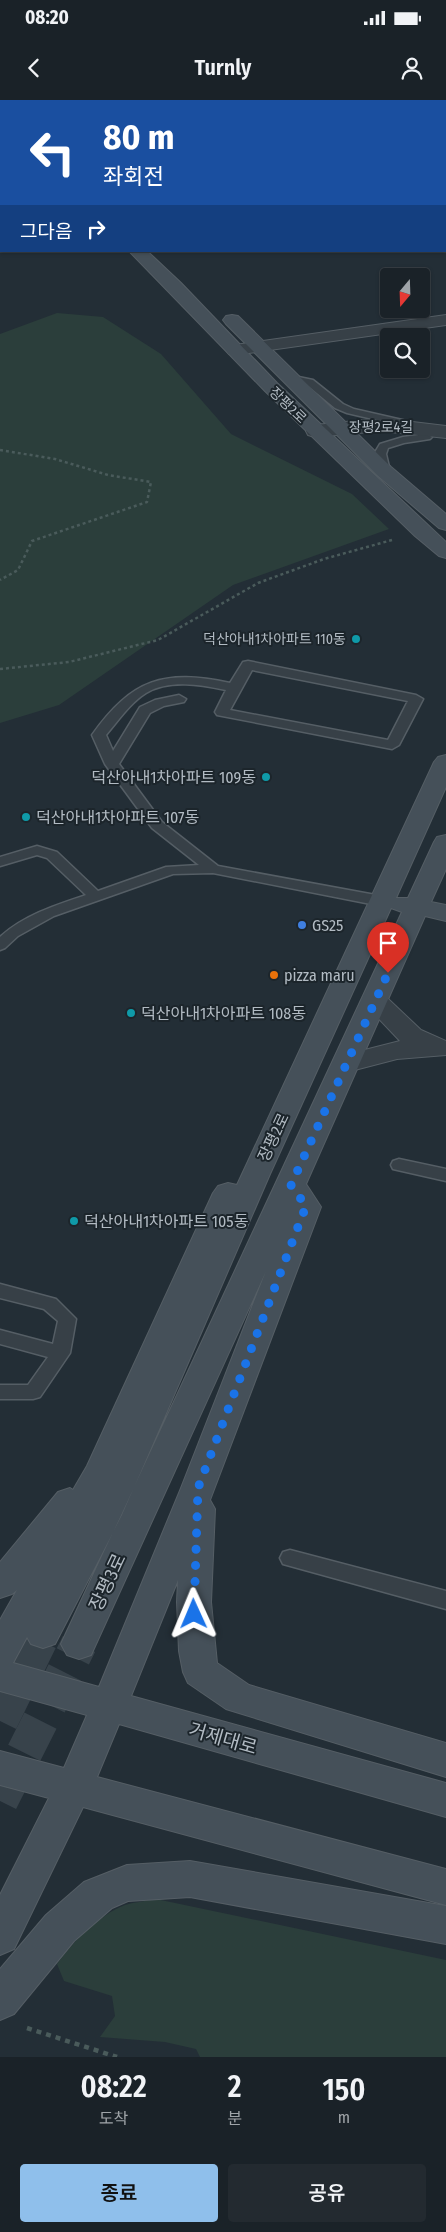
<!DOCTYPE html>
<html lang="ko">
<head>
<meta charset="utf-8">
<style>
  body { margin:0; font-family:"Fira Sans Condensed","Noto Sans KR",sans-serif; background:#232a30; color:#f1f3f6; height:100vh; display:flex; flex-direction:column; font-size:19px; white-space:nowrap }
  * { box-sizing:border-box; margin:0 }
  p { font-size:16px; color:#9fa4a8 }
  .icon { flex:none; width:28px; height:28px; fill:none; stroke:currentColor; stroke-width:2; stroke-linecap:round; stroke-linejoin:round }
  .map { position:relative; height:1957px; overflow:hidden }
  .details { display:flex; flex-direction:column; background:#1a2228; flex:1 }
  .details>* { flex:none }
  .top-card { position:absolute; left:0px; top:0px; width:446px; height:152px; box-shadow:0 1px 4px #0004,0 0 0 1px #383f45; background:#1a4fa0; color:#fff; overflow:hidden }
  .needle { width:32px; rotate:199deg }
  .buttons { position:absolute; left:380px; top:168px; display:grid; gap:10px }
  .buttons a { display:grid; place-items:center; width:50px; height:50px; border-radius:5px; background:#1a2228; box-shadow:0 1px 4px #0004,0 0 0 1px #383f45; font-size:25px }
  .pin { position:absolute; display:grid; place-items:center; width:42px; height:42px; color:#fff; margin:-51px -21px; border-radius:50% 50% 50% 0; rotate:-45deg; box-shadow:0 0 5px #0007 }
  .pin .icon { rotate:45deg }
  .me { position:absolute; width:55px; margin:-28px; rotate:359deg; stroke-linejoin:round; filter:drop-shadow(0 0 4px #0008) }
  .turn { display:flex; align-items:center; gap:18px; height:105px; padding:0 20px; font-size:22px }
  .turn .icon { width:65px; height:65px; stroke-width:2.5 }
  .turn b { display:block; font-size:35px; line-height:42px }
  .then { display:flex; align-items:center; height:48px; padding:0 20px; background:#0003; gap:10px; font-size:19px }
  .eta { display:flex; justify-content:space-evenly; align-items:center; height:85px; text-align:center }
  .eta b { font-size:30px; font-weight:600; line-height:35px }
  .button { display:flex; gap:10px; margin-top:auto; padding:10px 20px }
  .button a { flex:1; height:58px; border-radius:5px; background:#8fbfeb; color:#111; font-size:20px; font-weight:600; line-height:58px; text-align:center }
  .button a+a { background:#232a30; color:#f1f3f6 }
  .status { display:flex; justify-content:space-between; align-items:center; height:35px; padding:0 25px; background:#1a2228; direction:ltr }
  .status svg { height:14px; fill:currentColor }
  header { display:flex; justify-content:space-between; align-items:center; height:65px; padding:0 20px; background:#1a2228; font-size:22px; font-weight:600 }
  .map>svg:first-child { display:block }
  .green { fill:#2b3e3b }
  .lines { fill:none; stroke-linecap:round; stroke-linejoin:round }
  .secondary-tunnel { stroke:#38434b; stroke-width:36; stroke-dasharray:36 18; stroke-linecap:butt }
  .lane-casing { stroke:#555e65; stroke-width:3 }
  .street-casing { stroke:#555e65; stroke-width:2 }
  .secondary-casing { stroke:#555e65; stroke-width:2 }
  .highway-casing { stroke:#424b52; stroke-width:2 }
  .path-far1 { stroke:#4a5b5b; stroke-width:2.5; stroke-dasharray:3 3; stroke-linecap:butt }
  .path { stroke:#4a5b5b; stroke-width:4.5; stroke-dasharray:5 5; stroke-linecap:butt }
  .lane { fill:#374047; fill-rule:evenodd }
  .street { fill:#374047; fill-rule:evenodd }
  .secondary { fill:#455059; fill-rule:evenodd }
  .highway { fill:#6c6055; fill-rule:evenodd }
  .route { stroke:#1a73e8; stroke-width:9; stroke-dasharray:0 16.2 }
  .culture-dot { fill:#0f9aa8; stroke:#1c252b; stroke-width:2 }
  .shop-dot { fill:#3f7fe0; stroke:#1c252b; stroke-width:2 }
  .food-dot { fill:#e8710a; stroke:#1c252b; stroke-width:2 }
  .labels { text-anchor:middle; stroke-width:4; stroke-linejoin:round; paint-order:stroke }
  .far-street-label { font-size:14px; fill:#b2bbc3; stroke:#1c252b }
  .far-poi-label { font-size:14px; fill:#b2bbc3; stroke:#1c252b; text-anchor:end }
  .poi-label { font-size:16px; fill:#b2bbc3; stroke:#1c252b; text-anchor:start }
  .street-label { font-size:16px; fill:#b2bbc3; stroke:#1c252b }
  .near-street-label { font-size:19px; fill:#b2bbc3; stroke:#1c252b }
</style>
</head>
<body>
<div class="status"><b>08:20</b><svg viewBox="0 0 49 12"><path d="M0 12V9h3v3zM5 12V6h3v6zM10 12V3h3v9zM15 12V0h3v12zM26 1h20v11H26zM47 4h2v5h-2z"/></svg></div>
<header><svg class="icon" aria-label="back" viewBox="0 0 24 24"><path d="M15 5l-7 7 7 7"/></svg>Turnly<svg class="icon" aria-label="person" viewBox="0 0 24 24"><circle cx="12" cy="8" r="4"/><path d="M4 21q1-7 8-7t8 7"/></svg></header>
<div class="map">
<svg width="446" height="1957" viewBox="0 0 446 1957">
  <rect width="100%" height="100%" fill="#232e36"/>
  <g class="green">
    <polygon points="57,213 103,217 161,254 231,334 352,394 389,429 233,485 59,605 0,623 0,234"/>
    <path d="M156,1799L446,1860V1957H200L196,1949L165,1942L100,1937L115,1916L112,1896L64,1881L57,1864C74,1841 97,1816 125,1805C135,1802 146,1801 156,1799Z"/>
  </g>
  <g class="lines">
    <g class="secondary-tunnel">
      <polyline points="0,1621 43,1533"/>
      <polyline points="0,1701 79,1544"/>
    </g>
    <defs>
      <g id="lane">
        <polygon points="289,275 313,280 343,304 354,309 411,322 412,324 407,327 347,313 335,308 306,284 285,280 284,278"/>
        <polygon points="426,334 432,337 430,339 404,343 388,348 386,354 390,371 384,374 380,373 374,354 380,344 403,337"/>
        <path d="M248,561L416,595L423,599L399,645L392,649L217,615L215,612L226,590C201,585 170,579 146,593C130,603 118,621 106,635L113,651L140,607L155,600L179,595L186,599L184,602L164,606L150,613L119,664L162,722L218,766L381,796L386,798L388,801L386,804L381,806L213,773L173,774L54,816L18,836L5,848L0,850V837C24,815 56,805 86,795L47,758L37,755L0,766V757L37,746L57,752L98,791L166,767L199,765L152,728L105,664L92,635C132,579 164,569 230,583L243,562ZM252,570L408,601L388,640L230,610Z"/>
        <polygon points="399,1059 446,1069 446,1081 393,1069 391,1065 393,1061"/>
        <polygon points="0,1184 56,1199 76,1219 70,1253 40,1297 33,1299 0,1299 0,1285 28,1285 48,1257 0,1244 0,1230 53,1244 58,1221 44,1209 0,1198"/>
        <polygon points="290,1450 446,1491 446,1509 283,1464 280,1458 283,1452"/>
      </g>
      <g id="street">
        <polygon points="446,215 446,225 235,255 229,254 226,250 229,246 235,245"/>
        <polygon points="365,320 396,320 446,326 446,338 381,331 315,337 308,335 306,331 308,327 315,325"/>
        <polygon points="375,892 384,895 421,930 446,941 446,955 397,959 347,972 337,969 333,963 337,957 400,941 362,901 366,895"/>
      </g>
      <g id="secondary">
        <rect x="0" y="52" width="1" height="8"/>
        <polygon points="129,151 147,151 181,183 277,283 446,442 446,458 439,456 415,436 265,291"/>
        <polygon points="232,215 238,216 391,367 446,414 446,430 439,428 377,375 226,224 223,220 226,216"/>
        <path d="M446,655V687L396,798H408L434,742L437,737L446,735V769L431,802L446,805V821L425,816L306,1084L321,1107L210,1400L215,1409L211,1502L217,1563L249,1585L446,1643V1677L226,1609L188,1583L183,1572L179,1551L177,1502L178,1480L131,1596L446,1683V1717L119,1624L97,1677L446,1769V1805L83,1707L14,1849L0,1855V1795L49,1698L0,1685V1651L64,1668L87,1615L0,1591V1520L17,1490L12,1494L0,1498V1462L58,1392L70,1388L73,1390L87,1366L213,1093L218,1086L228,1083L237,1085L434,662L438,657ZM391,808L402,812L61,1544L67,1555L79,1559L91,1555L266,1171L181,1388L99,1587L13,1563L27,1537L31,1544L43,1548L55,1544L122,1415L270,1074Z"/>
        <polygon points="190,1761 446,1806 446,1844 190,1797 128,1801 112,1808 74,1841 14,1914 0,1920 0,1869 46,1815 84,1782 127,1765"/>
      </g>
      <g id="highway">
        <polygon points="268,0 289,0 290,1 269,1"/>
        <polygon points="316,0 336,0 337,1 317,1"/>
        <rect x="445" y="25" width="1" height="8"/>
      </g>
    </defs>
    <use href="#lane" class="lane-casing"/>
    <use href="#street" class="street-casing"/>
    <use href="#secondary" class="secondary-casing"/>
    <use href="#highway" class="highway-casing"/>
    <g class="path-far1">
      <polyline points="0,350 55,359 108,375 151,382 147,402 32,441 18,470 0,480"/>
      <polyline points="0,569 69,562 158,540 258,483 324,459 392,440"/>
    </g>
    <polyline class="path" points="27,1928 117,1957"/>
    <use href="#lane" class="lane"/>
    <use href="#street" class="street"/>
    <use href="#secondary" class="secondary"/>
    <use href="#highway" class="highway"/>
  </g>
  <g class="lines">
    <polyline class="route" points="194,1514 198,1388 306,1106 291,1085 388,873"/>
  </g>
  <g class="culture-dot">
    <circle cx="356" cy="539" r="5"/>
    <circle cx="266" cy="677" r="5"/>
    <circle cx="26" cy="717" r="5"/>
    <circle cx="131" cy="913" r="5"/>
    <circle cx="74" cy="1121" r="5"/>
  </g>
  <circle class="shop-dot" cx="302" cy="825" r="5"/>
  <circle class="food-dot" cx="274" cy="875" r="5"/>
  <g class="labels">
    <g class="far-street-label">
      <text transform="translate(288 305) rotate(44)" y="5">장평2로</text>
      <text x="381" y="332">장평2로4길</text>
    </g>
    <g class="far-poi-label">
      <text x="346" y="544">덕산아내1차아파트 110동</text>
    </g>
    <g class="poi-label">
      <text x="256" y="683" text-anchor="end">덕산아내1차아파트 109동</text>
      <text x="36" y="723">덕산아내1차아파트 107동</text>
      <text x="312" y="831">GS25</text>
      <text x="284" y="881">pizza maru</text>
      <text x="141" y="919">덕산아내1차아파트 108동</text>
      <text x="84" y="1127">덕산아내1차아파트 105동</text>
    </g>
    <g class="street-label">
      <text transform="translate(273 1037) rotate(-65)" y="6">장평2로</text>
    </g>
    <g class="near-street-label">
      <text transform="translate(107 1482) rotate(-65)" y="7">장평3로</text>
      <text transform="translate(223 1638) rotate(16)" y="7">거제대로</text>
    </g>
  </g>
</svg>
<div class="buttons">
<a><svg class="needle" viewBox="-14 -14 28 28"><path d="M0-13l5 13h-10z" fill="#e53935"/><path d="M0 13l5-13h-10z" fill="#9fa4a8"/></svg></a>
<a><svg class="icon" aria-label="search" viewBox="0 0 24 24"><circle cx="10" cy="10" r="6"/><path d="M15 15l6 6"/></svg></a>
</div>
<div class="pin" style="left:388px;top:873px;background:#d93025"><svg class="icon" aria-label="arrive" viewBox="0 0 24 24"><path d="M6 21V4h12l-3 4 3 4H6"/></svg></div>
<svg class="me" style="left:194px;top:1514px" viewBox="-20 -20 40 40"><path d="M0-17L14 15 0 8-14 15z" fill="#1a73e8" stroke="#fff" stroke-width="4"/></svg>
<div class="top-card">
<div class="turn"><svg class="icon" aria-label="left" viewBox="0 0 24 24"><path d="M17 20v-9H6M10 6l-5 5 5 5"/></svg><div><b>80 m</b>좌회전</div></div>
<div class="then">그다음<svg class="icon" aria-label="right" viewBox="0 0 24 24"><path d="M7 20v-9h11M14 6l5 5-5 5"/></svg></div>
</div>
</div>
<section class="details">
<div class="eta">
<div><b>08:22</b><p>도착</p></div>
<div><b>2</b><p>분</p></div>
<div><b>150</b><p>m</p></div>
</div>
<div class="button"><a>종료</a><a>공유</a></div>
</section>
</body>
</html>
